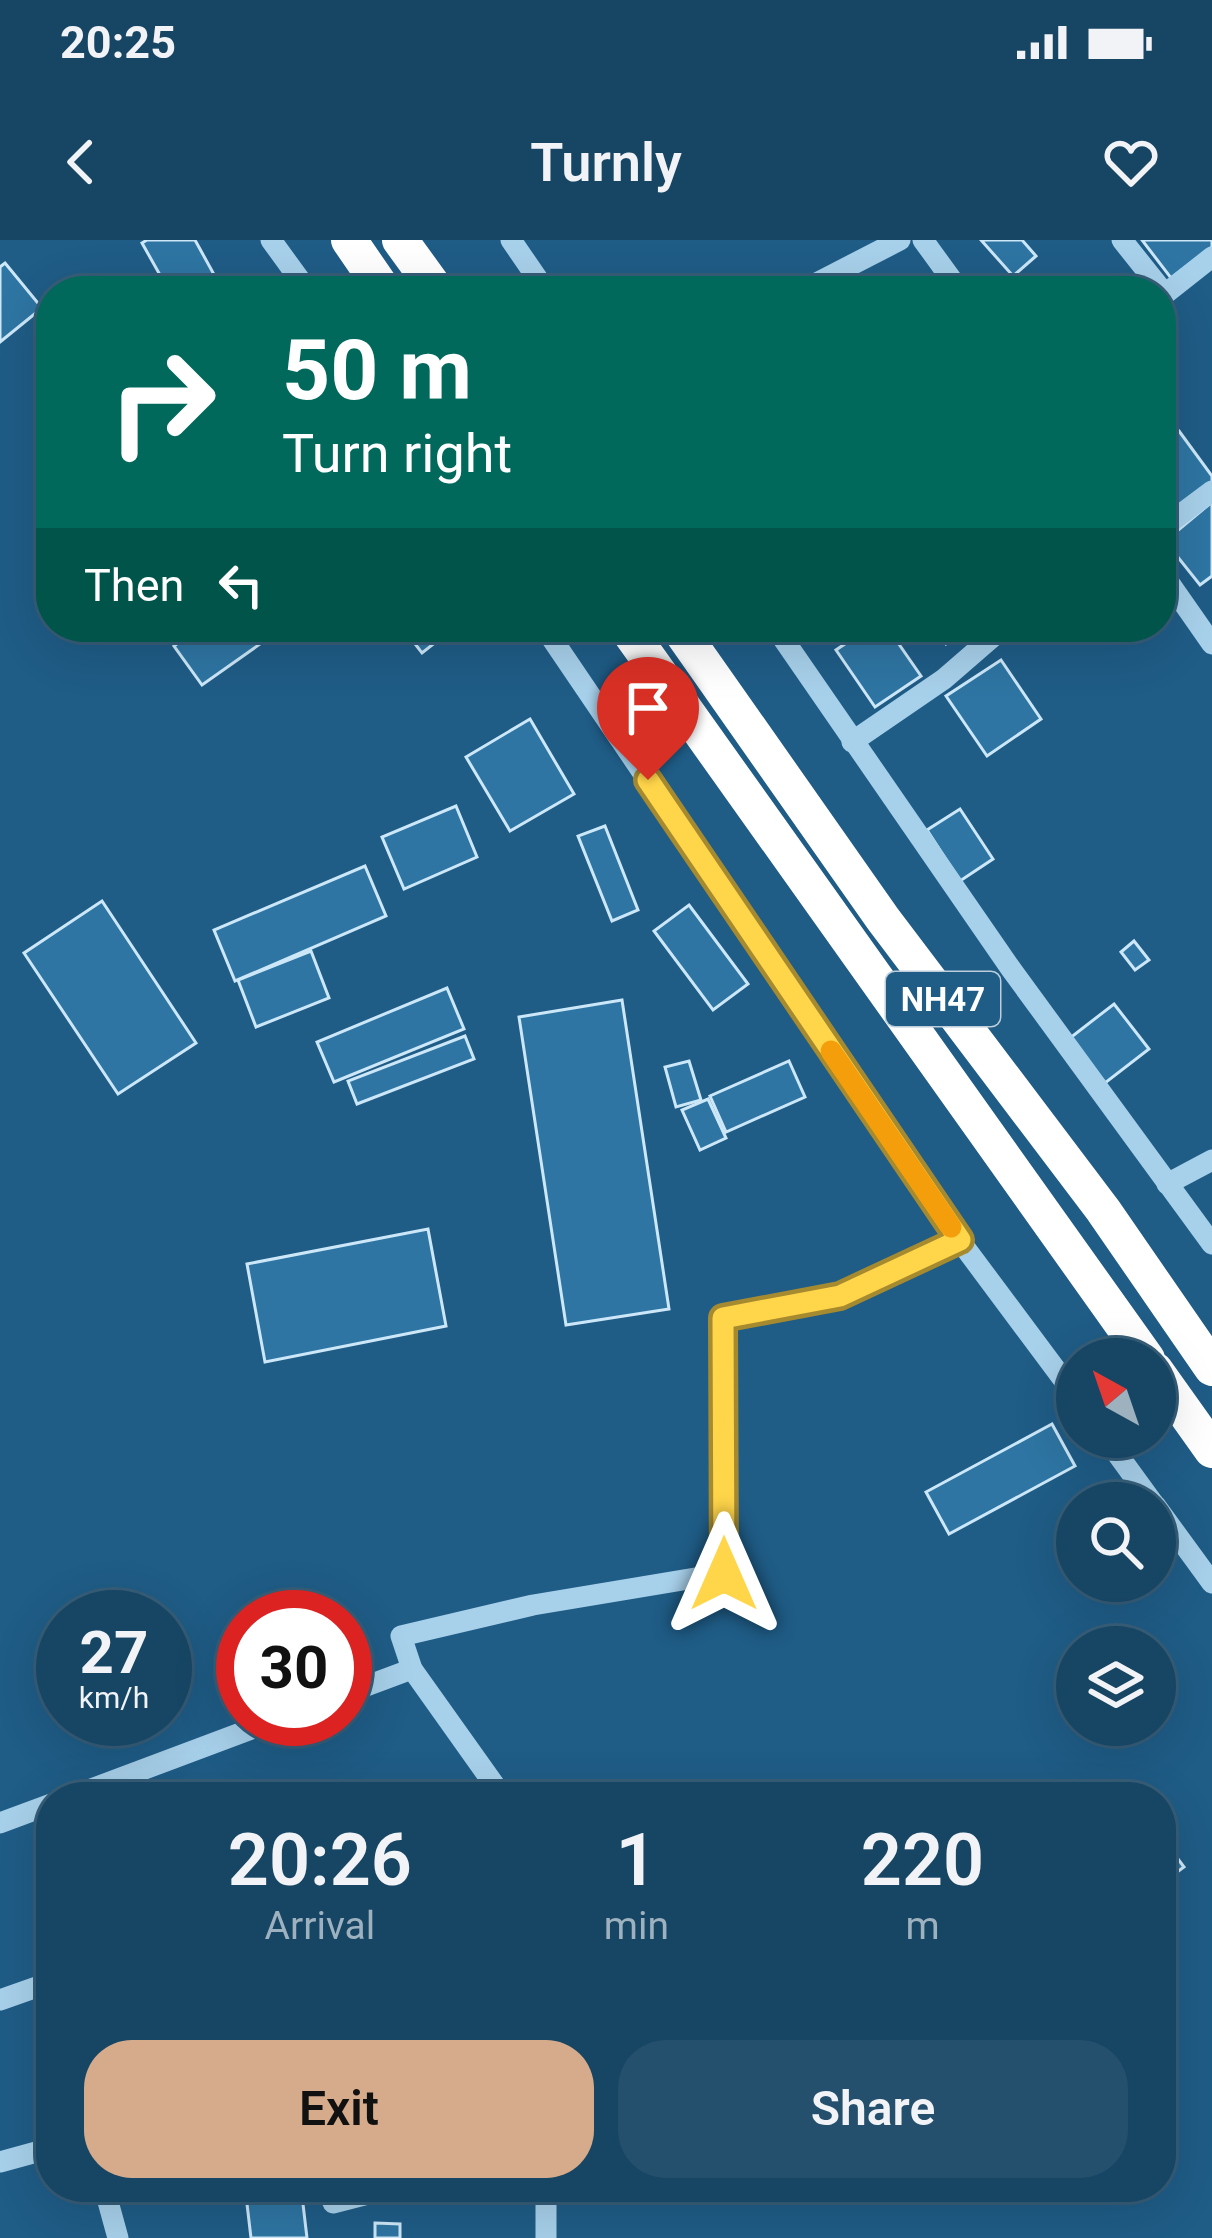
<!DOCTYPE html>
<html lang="en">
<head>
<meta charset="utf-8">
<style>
  body { margin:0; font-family:Roboto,sans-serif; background:#244f6d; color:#f1f3f6; height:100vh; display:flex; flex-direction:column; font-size:45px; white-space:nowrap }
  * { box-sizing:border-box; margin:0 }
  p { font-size:39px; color:#9eb1bf }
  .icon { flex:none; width:66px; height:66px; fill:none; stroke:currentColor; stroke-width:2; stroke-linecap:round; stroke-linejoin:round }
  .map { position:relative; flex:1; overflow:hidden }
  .panel { position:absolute; left:36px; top:1542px; width:1140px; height:420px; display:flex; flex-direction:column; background:#174564; border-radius:48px; box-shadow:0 12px 48px #0002,0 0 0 3px #365d78 }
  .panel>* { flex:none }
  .hud { position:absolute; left:36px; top:36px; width:1140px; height:366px; border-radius:48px; box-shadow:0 12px 48px #0002,0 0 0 3px #365d78; background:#00695c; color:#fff; overflow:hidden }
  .needle { width:78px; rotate:320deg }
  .controls { position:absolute; left:1056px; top:1098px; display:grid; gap:24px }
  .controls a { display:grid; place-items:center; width:120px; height:120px; border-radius:50%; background:#174564; box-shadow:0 12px 48px #0002,0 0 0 3px #365d78; font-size:60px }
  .speed { position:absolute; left:36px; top:1350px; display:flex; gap:24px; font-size:60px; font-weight:700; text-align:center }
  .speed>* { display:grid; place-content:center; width:156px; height:156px; border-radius:50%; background:#174564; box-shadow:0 12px 48px #0002,0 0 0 3px #365d78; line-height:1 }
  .speed small { font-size:30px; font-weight:400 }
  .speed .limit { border:18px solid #d22; background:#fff; color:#111 }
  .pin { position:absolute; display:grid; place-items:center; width:102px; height:102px; color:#fff; margin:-123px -51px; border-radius:50% 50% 50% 0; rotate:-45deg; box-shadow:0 0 12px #0007 }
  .pin .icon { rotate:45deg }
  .me { position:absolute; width:132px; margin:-66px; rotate:0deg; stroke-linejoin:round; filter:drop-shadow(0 0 9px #0008) }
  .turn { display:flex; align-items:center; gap:42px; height:252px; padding:0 48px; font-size:54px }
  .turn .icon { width:156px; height:156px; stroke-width:2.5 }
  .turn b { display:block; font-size:84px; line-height:102px }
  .then { display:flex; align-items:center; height:114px; padding:0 48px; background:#0003; gap:24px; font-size:45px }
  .eta { display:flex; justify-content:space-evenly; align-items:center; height:204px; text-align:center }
  .eta b { font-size:72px; font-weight:600; line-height:84px }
  .cta { display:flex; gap:24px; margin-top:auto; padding:24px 48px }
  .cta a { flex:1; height:138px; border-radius:48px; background:#d6ab8b; color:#111; font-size:48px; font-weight:600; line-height:138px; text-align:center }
  .cta a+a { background:#244f6d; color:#f1f3f6 }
  .status { display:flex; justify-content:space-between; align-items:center; height:84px; padding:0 60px; background:#174564; direction:ltr }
  .status svg { height:33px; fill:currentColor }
  header { display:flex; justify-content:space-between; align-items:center; height:156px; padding:0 48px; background:#174564; font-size:54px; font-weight:600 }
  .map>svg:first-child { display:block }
  .building { fill:#2e75a3; stroke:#cce7f8; stroke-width:3 }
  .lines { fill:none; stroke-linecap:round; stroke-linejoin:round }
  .minor { stroke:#a7d0ea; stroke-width:21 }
  .highway { stroke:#fff; stroke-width:36 }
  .route-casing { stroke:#a68a30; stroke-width:30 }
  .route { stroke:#ffd54a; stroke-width:21 }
  .slow { stroke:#f59e0b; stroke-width:21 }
  .labels { text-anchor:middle; stroke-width:12; stroke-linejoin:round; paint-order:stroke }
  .shield { fill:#1f5c86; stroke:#bccedb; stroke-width:3 }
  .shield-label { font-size:33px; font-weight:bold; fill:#fff }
</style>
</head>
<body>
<div class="status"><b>20:25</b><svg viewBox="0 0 49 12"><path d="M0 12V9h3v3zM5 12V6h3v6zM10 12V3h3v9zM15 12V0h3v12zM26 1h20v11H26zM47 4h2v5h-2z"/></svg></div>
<header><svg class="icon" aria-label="back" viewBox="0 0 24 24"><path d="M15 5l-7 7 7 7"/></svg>Turnly<svg class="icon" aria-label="heart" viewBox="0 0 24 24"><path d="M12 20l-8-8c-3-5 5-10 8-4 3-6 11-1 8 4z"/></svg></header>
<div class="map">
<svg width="1212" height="1998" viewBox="0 0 1212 1998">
  <rect width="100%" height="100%" fill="#1f5c86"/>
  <g class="building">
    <polygon points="147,0 195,0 222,49 169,51 142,3"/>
    <polygon points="981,0 1022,0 1036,16 1013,36"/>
    <polygon points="1142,0 1212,0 1212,7 1171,38"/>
    <polygon points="5,23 42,68 0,102 0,27"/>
    <polygon points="1179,191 1212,236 1212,243 1168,276 1161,266 1161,204"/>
    <polygon points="1212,262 1212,336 1200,345 1165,301"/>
    <polygon points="201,387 284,387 202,445 174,406"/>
    <polygon points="402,387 447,387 450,391 422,413"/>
    <polygon points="870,387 887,387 921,436 875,467 836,410"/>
    <polygon points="937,387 977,387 946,404"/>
    <polygon points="1001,420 1041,479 987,516 946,456"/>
    <polygon points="530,479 574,554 510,591 466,517"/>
    <polygon points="456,566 477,617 404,649 382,597"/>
    <polygon points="960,569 993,619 960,641 927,590"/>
    <polygon points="605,586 638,670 612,681 578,596"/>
    <polygon points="365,626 386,676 235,741 214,690"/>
    <polygon points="102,661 196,803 118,854 24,713"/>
    <polygon points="689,665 748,744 713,770 654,691"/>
    <polygon points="1134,701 1149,720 1135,730 1121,712"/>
    <polygon points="311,711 329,758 256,787 238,740"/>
    <polygon points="447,748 464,789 334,842 317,802"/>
    <polygon points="622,760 669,1069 566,1085 519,777"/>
    <polygon points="1114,764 1149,809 1105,843 1070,798"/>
    <polygon points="465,796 474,819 357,864 348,841"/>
    <polygon points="689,821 701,860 676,867 665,827"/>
    <polygon points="789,821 805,857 726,892 710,856"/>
    <polygon points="708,859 726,898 700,910 682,870"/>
    <polygon points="428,989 446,1086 265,1122 247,1024"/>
    <polygon points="1052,1184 1075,1226 949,1294 926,1252"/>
    <polygon points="1169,1607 1184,1627 1161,1644 1161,1613"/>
    <polygon points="245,1947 301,1947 307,1998 251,1998"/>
    <polygon points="375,1983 400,1984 400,1998 375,1998"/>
  </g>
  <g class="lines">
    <g class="minor">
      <polyline points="271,0 308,51"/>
      <polyline points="511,0 546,51"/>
      <polyline points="923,0 960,51"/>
      <polyline points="1122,0 1165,54 1212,17"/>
      <polyline points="801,51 900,0"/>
      <polyline points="1161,289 1212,251"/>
      <polyline points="1161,331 1212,404"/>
      <polyline points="544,387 960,1001 1077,1158"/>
      <polyline points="775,387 1011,729 1212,1004"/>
      <polyline points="852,502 944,439 1004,387"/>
      <polyline points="1167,944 1212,920"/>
      <polyline points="1105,1197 1153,1263"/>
      <polyline points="1155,1265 1212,1343"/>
      <polyline points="345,1454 412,1429"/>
      <polyline points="70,1557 278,1479"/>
      <polyline points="503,1557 412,1429 401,1396 533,1365 725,1333 723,1078 840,1056 960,1001"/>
      <polyline points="0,1583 51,1564"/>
      <polyline points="0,1760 51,1742"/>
      <polyline points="0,1922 51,1908"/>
      <polyline points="104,1947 118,1998"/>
      <polyline points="333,1963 395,1947"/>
      <polyline points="546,1998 546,1947"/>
    </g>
    <g class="highway">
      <polyline points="349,0 384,51"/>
      <polyline points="400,0 437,51"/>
      <polyline points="626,387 1147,1119"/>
      <polyline points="678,387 883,679 1103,970 1212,1128"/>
      <polyline points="1155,1130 1212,1210"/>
    </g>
  </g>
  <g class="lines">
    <defs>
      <polyline id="route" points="648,540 960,1000 840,1056 723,1078 724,1334"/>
    </defs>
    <use href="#route" class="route-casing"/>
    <use href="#route" class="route"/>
    <polyline class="slow" points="831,811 951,987"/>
  </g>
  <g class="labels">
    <rect class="shield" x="886" y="732" width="114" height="54" rx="9"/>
    <g class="shield-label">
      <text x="943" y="771">NH47</text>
    </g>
  </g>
</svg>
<div class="controls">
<a><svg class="needle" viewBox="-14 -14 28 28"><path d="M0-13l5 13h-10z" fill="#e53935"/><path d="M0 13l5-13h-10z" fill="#9eb1bf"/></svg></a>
<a><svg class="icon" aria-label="search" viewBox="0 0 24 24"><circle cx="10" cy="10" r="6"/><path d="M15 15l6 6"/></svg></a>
<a><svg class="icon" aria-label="layers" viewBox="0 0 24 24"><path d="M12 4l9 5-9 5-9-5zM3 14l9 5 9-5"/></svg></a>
</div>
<div class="speed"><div>27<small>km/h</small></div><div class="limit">30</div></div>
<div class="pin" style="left:648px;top:540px;background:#d93025"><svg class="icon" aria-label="arrive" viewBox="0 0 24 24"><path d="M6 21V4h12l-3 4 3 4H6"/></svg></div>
<svg class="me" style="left:724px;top:1334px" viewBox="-20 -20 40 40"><path d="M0-17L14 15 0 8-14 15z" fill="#ffd54a" stroke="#fff" stroke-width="4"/></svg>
<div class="hud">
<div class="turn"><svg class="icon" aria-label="right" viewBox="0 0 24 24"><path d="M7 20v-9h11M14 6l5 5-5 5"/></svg><div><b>50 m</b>Turn right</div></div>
<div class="then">Then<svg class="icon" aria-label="left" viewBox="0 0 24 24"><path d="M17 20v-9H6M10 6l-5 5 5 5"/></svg></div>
</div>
<section class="panel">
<div class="eta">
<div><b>20:26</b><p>Arrival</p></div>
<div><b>1</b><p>min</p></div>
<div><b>220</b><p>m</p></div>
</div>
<div class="cta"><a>Exit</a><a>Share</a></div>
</section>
</div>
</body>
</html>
